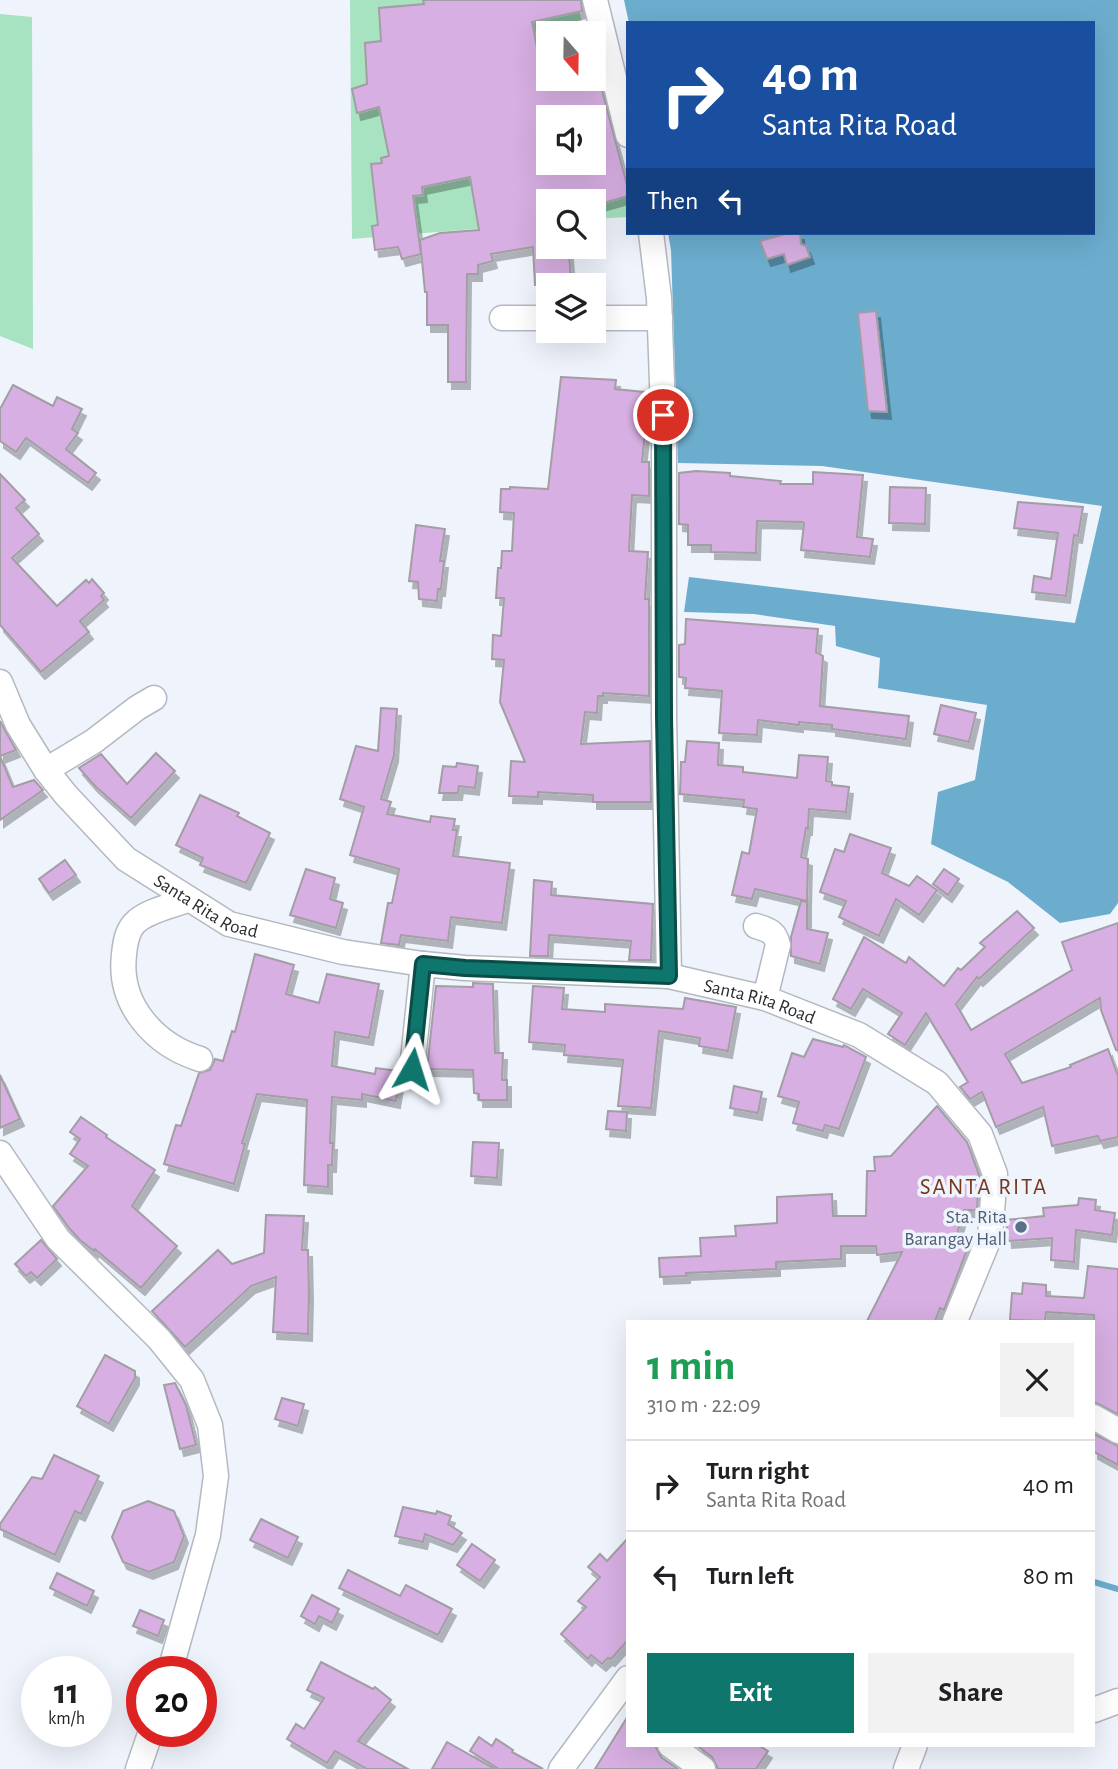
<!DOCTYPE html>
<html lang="en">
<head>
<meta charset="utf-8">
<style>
  body { margin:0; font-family:"Alegreya Sans",sans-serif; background:#f2f2f2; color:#202124; height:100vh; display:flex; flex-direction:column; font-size:26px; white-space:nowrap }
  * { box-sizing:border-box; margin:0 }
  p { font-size:23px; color:#757577 }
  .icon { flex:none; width:38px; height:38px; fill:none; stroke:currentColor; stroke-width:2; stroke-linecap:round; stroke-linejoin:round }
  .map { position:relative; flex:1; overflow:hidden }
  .panel { position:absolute; left:626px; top:1320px; width:469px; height:427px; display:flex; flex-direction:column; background:#fff; border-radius:0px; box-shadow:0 7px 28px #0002 }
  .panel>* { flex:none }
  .top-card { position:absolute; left:626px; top:21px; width:469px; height:214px; border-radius:0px; box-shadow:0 7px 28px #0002; background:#1a4fa0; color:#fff; overflow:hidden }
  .needle { width:46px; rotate:160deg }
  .tools { position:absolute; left:536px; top:21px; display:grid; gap:14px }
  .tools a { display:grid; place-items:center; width:70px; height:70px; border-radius:0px; background:#fff; box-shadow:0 7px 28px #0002; font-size:35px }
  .speed { position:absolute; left:21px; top:1656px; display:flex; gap:14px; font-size:35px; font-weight:700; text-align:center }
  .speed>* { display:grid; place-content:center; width:91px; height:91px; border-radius:50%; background:#fff; box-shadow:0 7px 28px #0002; line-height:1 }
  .speed small { font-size:18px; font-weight:400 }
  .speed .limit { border:10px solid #d22; background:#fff; color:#111 }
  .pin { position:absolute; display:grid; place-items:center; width:60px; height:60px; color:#fff; margin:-30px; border:4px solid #fff; border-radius:50%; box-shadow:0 2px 7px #0007 }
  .me { position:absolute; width:77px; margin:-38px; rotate:6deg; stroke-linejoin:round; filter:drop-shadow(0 0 5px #0008) }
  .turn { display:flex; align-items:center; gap:24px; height:147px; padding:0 21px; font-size:32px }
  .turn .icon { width:91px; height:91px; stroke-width:2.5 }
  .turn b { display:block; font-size:49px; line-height:60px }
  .then { display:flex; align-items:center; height:66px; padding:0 21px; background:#0003; gap:14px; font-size:26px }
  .round { display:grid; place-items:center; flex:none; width:74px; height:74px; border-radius:0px; background:#f2f2f2 }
  .summary { display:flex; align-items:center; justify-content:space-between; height:119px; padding:0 21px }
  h1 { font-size:42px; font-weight:700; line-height:52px; color:#1e9e55 }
  .primary-button { display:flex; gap:14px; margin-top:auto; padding:14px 21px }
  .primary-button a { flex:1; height:80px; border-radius:0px; background:#0f766e; color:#fff; font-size:28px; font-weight:700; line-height:80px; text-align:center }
  .primary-button a+a { background:#f2f2f2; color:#202124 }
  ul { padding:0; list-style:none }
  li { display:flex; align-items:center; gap:21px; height:91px; padding:0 21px; border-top:2px solid #e0e0e0 }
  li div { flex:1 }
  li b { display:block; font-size:26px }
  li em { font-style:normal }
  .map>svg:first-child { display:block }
  .green { fill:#a7e3c1; fill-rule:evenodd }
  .water { fill:#6cadce }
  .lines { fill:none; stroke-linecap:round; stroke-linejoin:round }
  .stream { stroke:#6cadce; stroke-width:6 }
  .building { fill:#d7afe2; stroke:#a39da5; stroke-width:2; fill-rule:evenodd; filter:url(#shadow) }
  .minor-casing { stroke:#b4b9c1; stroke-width:27 }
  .minor { stroke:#fff; stroke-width:24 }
  .route-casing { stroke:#0a4d48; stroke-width:18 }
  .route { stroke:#0f766e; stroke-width:12 }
  .service-dot { fill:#5c6f8a; stroke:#eef3fc; stroke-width:2.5 }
  .labels { text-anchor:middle; stroke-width:7; stroke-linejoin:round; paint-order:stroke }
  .street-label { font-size:19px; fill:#292b2e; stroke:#eef3fc }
  .service-label { font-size:19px; fill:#4e5e75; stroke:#eef3fc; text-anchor:end }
  .quarter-label { font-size:23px; letter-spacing:2px; fill:#78361c; stroke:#eef3fc }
</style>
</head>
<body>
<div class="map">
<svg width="1118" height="1769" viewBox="0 0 1118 1769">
  <defs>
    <filter id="shadow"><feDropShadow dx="4" dy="7" stdDeviation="0" flood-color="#0004"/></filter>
  </defs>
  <rect width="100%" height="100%" fill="#eef3fc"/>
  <g class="green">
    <path d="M350,0H576L585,33H548V79H593V67L628,204V217L593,219V201H548V223L352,239ZM548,117H593V163H548Z"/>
    <polygon points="0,14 32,17 33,349 0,336"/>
  </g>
  <polygon class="water" points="624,0 1118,0 1118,903 1110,914 1060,923 1008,882 931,844 938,792 975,780 987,705 878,688 880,658 836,646 835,626 754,614 684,612 689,577 1075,623 1102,506 822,466 678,463 671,250 668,233 1094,233 1094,23 629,23"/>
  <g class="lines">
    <polyline class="stream" points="1094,1582 1118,1589"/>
  </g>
  <g class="building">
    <path d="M423,0H581L582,11L532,22L543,79H593L595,76L599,79L628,189V196L600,204H593V201H548V252L569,253L571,280L555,285H535L533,247L491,254L493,261L478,265V274H467L466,382H448V325H427V292H425L420,240L440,233L479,230L470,177L422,187L423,195L413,196L421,254L402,259L398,247L375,250L372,226L378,225L371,164L382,163L381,158L389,156L379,107L357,113L352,89L367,84L365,43L381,41L379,8L424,4ZM583,109L585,117H593V163H548V117Z"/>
    <polygon points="789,233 800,233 801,244 806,246 810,257 787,265 784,254 767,259 760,241"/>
    <polygon points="876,311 887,412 868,411 858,313"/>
    <polygon points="561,377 616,380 615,389 644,392 641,422 646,423 642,462 649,462 649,496 632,495 629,551 648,552 645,599 649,599 649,696 603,693 603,696 598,696 597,713 585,712 581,744 650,741 651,802 593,802 593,795 538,792 538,797 509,796 511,761 525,762 500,702 504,660 492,659 493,635 501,636 504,598 496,598 498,568 501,568 502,551 512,551 514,513 500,512 501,489 510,489 510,487 548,489"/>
    <polygon points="13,385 53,406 57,397 82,409 72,429 78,433 66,449 96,473 88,483 26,438 16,452 0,441 0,409"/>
    <polygon points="696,471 730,473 730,476 781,481 780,484 813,484 813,472 863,475 857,537 873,539 870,557 801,550 804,523 802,522 757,521 756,553 711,552 711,545 688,545 688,525 679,524 679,473"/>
    <polygon points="0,474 25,500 16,508 39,534 12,558 57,606 86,580 89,583 92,579 104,593 101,596 104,600 80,621 89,632 41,672 0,625"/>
    <polygon points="890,487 926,488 925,524 889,523"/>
    <polygon points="1018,502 1083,507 1078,536 1074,535 1066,596 1032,592 1034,576 1051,579 1058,533 1014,528"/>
    <polygon points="416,525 445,529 440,561 444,561 441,589 438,589 437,601 419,599 418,582 409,581"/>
    <polygon points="686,619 818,629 816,652 823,656 820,706 909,716 906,739 832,729 832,725 799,722 799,725 758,720 757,735 719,733 722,691 685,688 686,678 679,677 679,645 685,644"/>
    <polygon points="941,705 976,713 969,742 934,734"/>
    <polygon points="381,708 397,709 394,755 381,799 391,802 387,814 430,822 431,816 455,819 453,830 457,830 453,856 510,863 502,923 451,917 448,941 401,935 399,945 381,943 388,903 392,903 399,869 350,855 364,807 340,799 356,746 378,751"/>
    <polygon points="0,721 16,750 0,756 13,787 34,780 43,790 0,820"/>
    <polygon points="687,741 719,743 718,765 743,767 743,772 797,778 799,755 828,757 826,781 832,782 832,785 849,787 846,812 809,809 808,828 806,828 801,857 808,859 807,901 755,889 752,899 732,895 742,852 749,854 757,809 743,807 744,800 680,794 681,762 685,762"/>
    <polygon points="156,753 175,771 131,818 94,785 79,768 101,754 127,784"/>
    <polygon points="457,763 478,766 475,788 459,786 458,793 439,793 443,766 456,767"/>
    <polygon points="200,795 239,813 237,816 270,833 246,883 200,865 203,858 176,845"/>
    <polygon points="850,834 891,848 882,873 909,886 917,876 937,890 919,915 896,899 879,936 839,917 846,901 820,892 835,849 844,852"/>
    <polygon points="65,860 76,875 49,893 39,879"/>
    <polygon points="306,869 335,878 330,899 343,903 336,928 290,915"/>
    <polygon points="944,869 959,879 948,895 933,884"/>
    <polygon points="534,880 552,882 551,895 653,904 651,960 629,960 631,941 549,935 548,956 530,956"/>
    <polygon points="801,901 807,902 807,929 828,933 820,964 791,956 791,937"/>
    <polygon points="1017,911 1034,928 979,979 977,977 956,1004 971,1030 1072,970 1062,942 1118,923 1118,1050 1116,1050 1101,1010 1100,998 1005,1054 1022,1083 1071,1067 1070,1065 1108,1049 1118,1076 1118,1137 1100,1141 1098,1136 1052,1146 1043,1107 996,1127 982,1092 970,1099 960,1087 968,1082 926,1013 905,1045 888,1034 902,1013 863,989 851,1009 833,999 864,937 906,963 909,957 944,986 958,968 961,970 985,947 980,943"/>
    <polygon points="255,954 294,965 286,994 319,1003 327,974 379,984 369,1038 335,1032 332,1066 375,1074 376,1068 398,1071 400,1077 396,1101 362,1094 362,1100 332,1097 330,1143 333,1143 332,1165 328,1165 328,1187 304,1185 307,1100 257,1094 242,1143 245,1144 234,1184 164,1164 176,1125 181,1126 199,1073 210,1070 215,1059 223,1061 232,1031 235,1032"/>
    <polygon points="473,983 493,984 495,1053 503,1053 502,1080 507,1080 507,1100 479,1100 479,1094 474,1093 473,1070 427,1069 436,986 473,987"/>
    <polygon points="533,986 564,988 562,1009 605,1012 605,1004 683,1009 685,998 736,1007 728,1051 699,1046 700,1038 659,1031 651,1108 618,1106 623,1060 564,1055 565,1045 529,1042"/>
    <polygon points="813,1039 843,1047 844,1045 866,1057 839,1129 825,1125 823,1131 793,1123 799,1102 778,1096 792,1053 804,1057"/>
    <polygon points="0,1075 20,1119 0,1128"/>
    <polygon points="734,1086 762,1092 758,1113 730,1108"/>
    <polygon points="937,1106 967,1142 979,1175 977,1210 964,1210 956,1237 970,1242 944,1310 940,1308 935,1321 867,1321 902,1252 877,1255 876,1246 841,1246 841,1259 776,1262 776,1269 686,1273 686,1276 660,1277 659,1258 701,1256 700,1238 736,1236 735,1226 777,1223 777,1197 832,1194 833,1216 866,1216 867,1171 875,1171 874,1157 891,1156"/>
    <polygon points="608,1111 627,1112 626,1131 606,1129"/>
    <polygon points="81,1117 107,1135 106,1137 155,1170 132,1206 177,1246 141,1288 95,1249 94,1251 80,1240 70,1229 53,1206 88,1166 70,1154 80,1139 70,1132"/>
    <polygon points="473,1142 499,1143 497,1178 471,1176"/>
    <polygon points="1079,1198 1096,1200 1095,1210 1115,1213 1112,1235 1076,1230 1074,1262 1051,1260 1052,1238 1008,1241 1006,1220 1044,1216 1043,1208 1078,1205"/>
    <polygon points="266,1215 304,1216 302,1250 308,1250 309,1294 308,1334 273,1332 276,1277 251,1286 185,1347 152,1311 218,1250 232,1264 264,1253"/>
    <polygon points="41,1240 57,1259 37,1278 31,1272 26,1276 15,1264"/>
    <polygon points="1088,1266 1118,1269 1118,1414 1094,1402 1094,1315 1046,1312 1045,1321 1010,1320 1012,1293 1022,1294 1023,1283 1046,1285 1046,1296 1084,1298"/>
    <polygon points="105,1355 135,1371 135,1378 109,1424 77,1406"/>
    <polygon points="175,1383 186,1405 196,1445 180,1449 164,1385"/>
    <polygon points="282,1398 304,1404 298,1426 275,1419"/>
    <polygon points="1094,1434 1118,1446 1118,1465 1094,1452"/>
    <polygon points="54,1455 99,1476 81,1514 75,1511 55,1555 0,1529 0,1524 32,1477 42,1479"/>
    <polygon points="148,1501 174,1511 184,1536 174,1562 149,1572 123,1562 112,1537 123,1511"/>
    <polygon points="403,1507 436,1514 437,1511 451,1516 448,1524 462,1533 453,1545 425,1534 423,1542 395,1536"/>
    <polygon points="261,1519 298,1537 288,1558 250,1540"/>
    <polygon points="628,1538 628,1640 611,1659 608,1658 602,1664 591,1655 588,1659 561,1634 586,1607 578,1601 600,1577 588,1567 600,1554 607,1561"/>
    <polygon points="472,1544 495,1560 480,1581 457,1565"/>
    <polygon points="348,1570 400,1596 406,1585 452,1609 438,1635 339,1588"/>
    <polygon points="57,1573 94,1591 87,1606 50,1588"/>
    <polygon points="312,1595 339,1609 332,1623 319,1616 315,1624 301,1616"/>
    <polygon points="140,1610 164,1620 158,1636 133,1626"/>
    <polygon points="321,1662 373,1689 375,1687 391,1700 358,1741 408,1769 367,1769 335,1751 327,1763 287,1739 296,1724 304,1729 324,1698 307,1690"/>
    <polygon points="628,1716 628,1745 655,1745 661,1757 678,1769 595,1769"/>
    <polygon points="479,1737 492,1746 496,1739 513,1750 512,1752 543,1769 499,1769 470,1751"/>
    <polygon points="447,1742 495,1769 432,1769"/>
    <polygon points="696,1745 758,1745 768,1751 756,1769 718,1769 712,1757"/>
  </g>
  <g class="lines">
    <defs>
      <g id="minor">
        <polyline points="595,0 628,135"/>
        <polyline points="651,233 659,298 664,439 664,716 669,976"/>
        <polyline points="502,318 548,318"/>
        <polyline points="593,318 660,318"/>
        <path id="s1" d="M0,682L18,725L46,770L66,795L126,859L229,924L343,952L423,964L465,968L669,976L765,998L859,1035L937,1083L980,1134L995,1174L990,1236L955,1321"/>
        <polyline points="46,770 94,741 137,708 154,698"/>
        <path d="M187,900C172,906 150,910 137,921C127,929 125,943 124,955C118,1005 155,1045 200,1059"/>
        <path d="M756,926C768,930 775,931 778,945L765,998"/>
        <polyline points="412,1069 423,964"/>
        <polyline points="0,1153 58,1239 159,1339 192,1380 210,1425 216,1476 208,1535 170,1671"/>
        <polyline points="1094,1417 1118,1431"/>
        <polyline points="1094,1710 1118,1701"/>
        <polyline points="670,1745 703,1769"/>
        <polyline points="138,1769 151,1731"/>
        <polyline points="561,1769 628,1678"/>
        <polyline points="906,1769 915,1745"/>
      </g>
    </defs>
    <use href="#minor" class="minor-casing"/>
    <use href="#minor" class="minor"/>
  </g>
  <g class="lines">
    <defs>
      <polyline id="route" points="412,1069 423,964 465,968 669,976 664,716 663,415"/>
    </defs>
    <use href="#route" class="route-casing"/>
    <use href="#route" class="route"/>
  </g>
  <circle class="service-dot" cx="1021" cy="1227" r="7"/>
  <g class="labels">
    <g class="street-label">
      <text dy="7" stroke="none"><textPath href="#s1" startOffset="313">Santa Rita Road</textPath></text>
      <text dy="7" stroke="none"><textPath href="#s1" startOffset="880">Santa Rita Road</textPath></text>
    </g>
    <g class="service-label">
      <text x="1007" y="1223">Sta. Rita<tspan x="1007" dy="22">Barangay Hall</tspan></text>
    </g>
    <g class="quarter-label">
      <text x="984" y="1194">SANTA RITA</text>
    </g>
  </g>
</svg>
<div class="tools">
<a><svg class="needle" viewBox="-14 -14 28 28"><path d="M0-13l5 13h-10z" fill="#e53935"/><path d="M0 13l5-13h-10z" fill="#757577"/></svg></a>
<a><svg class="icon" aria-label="sound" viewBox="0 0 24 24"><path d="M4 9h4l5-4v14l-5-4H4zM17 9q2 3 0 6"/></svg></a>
<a><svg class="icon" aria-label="search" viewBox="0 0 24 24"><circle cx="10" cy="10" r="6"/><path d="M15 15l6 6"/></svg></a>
<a><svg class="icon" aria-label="layers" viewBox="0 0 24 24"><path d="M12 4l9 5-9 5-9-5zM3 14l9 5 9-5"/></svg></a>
</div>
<div class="speed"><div>11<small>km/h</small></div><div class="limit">20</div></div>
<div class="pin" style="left:663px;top:415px;background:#d93025"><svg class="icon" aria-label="arrive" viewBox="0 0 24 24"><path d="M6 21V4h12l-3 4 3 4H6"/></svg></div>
<svg class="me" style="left:412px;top:1069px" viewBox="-20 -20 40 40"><path d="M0-17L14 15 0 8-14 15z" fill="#0f766e" stroke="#fff" stroke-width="4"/></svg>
<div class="top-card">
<div class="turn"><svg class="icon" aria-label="right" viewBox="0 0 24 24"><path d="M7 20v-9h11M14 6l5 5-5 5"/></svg><div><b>40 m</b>Santa Rita Road</div></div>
<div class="then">Then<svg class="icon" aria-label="left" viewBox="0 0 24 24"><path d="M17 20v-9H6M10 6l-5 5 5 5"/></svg></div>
</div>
<section class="panel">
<div class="summary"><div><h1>1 min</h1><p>310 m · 22:09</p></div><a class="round"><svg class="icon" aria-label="close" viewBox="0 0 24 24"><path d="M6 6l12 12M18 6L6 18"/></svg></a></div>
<ul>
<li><svg class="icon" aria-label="right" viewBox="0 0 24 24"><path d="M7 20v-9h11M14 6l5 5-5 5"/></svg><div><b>Turn right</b><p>Santa Rita Road</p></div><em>40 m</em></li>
<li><svg class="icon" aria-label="left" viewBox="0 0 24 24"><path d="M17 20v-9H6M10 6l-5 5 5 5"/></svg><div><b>Turn left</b></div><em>80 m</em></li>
</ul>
<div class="primary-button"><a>Exit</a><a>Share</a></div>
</section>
</div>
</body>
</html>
